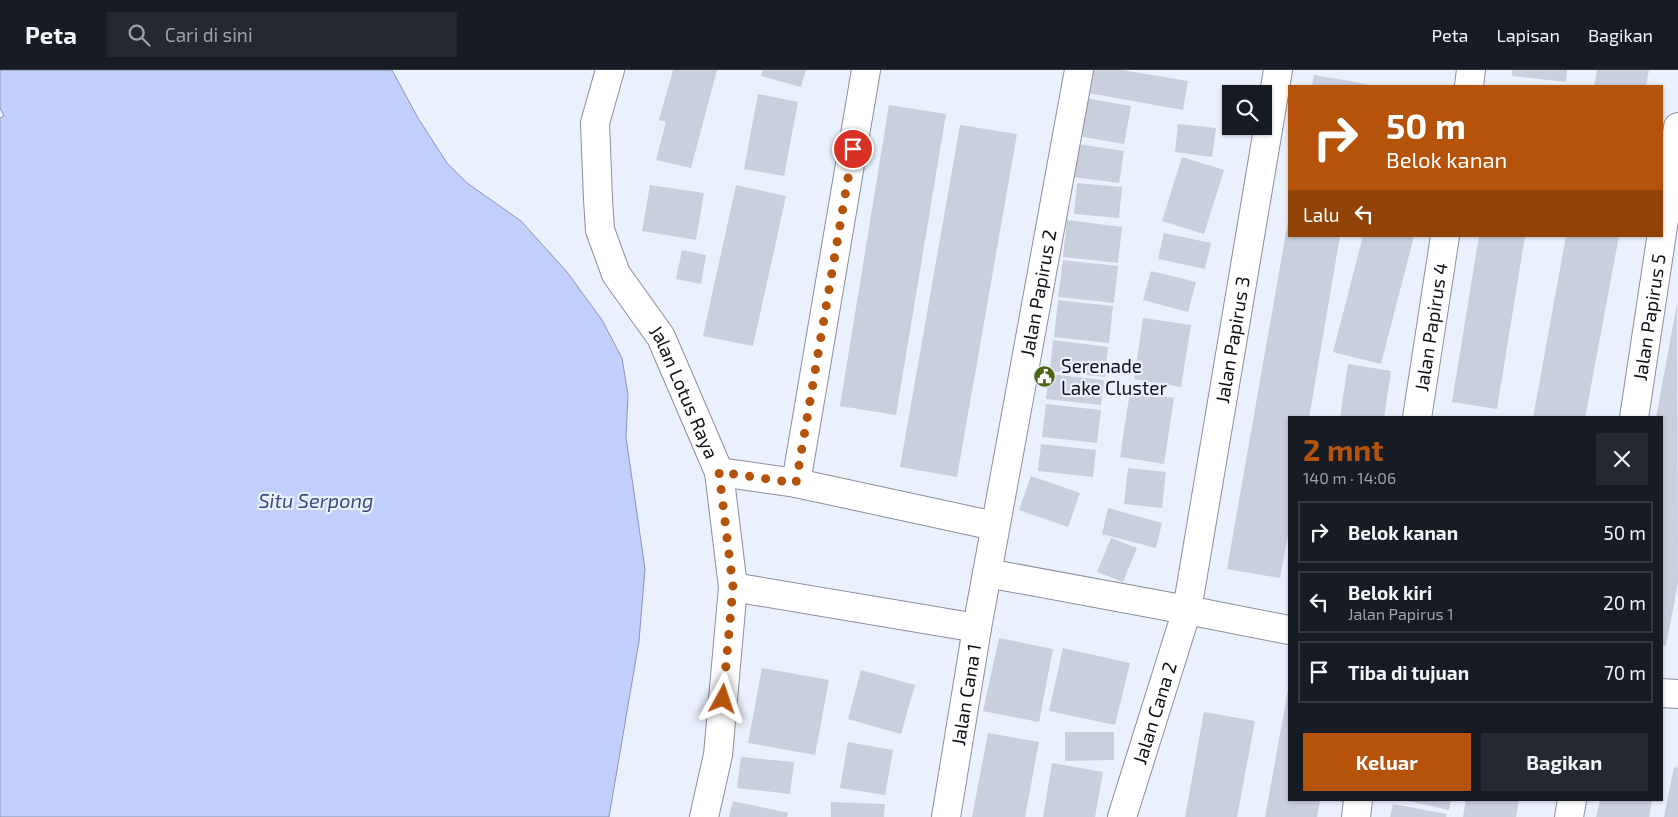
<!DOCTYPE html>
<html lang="id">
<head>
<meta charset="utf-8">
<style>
  body { margin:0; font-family:"Exo 2",sans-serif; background:#242831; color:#f1f3f6; height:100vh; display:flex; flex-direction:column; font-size:19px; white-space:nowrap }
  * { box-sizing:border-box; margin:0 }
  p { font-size:16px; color:#9ea1a6 }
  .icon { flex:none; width:28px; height:28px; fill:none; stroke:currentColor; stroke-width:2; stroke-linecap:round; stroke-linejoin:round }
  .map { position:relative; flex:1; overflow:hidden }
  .sheet { position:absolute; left:1288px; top:346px; width:375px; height:385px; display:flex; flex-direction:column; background:#171b24; border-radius:0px; box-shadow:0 1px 4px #0004 }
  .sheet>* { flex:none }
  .guide { position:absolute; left:1288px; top:15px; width:375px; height:152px; border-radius:0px; box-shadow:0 1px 4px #0004; background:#b45309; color:#fff; overflow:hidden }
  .buttons { position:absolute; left:1222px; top:15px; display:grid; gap:10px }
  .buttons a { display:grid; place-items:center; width:50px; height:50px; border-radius:0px; background:#171b24; box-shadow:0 1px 4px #0004; font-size:25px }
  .pin { position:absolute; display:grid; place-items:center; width:42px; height:42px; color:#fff; margin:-21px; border:2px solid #fff; border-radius:50%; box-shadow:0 1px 5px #0007 }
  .me { position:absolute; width:55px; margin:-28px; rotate:5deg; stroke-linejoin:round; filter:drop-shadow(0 0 4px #0008) }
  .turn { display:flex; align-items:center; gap:18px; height:105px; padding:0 15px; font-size:22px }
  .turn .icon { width:65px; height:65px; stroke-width:2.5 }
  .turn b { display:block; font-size:35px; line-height:42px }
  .then { display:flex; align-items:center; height:48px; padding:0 15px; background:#0003; gap:10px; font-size:19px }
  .round { display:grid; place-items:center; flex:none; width:52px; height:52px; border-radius:0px; background:#242831 }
  .summary { display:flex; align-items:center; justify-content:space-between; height:85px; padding:0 15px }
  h1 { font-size:30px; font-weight:700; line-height:38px; color:#b45309 }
  .cta { display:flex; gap:10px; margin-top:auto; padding:10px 15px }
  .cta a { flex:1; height:58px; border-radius:0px; background:#b45309; color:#fff; font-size:20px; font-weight:700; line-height:58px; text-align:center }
  .cta a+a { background:#242831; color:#f1f3f6 }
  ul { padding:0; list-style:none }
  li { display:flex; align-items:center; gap:15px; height:62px; margin:0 10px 8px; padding:0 5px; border:2px solid #363941; border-radius:0px }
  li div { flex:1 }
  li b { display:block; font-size:19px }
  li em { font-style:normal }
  header { display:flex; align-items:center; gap:30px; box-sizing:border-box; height:70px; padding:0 25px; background:#171b24; border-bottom:1px solid #363941 }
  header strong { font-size:24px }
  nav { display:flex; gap:28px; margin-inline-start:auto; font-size:18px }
  .search { width:350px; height:45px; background:#242831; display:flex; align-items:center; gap:12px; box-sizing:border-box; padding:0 18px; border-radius:0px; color:#9ea1a6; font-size:19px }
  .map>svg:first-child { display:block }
  .water { fill:#c0cffb; stroke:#8b96b6 }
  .building { fill:#cacfdd }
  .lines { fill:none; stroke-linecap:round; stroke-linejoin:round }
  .minor-casing { stroke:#8b8f9c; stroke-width:30 }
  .minor { stroke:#fff; stroke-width:28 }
  .route { stroke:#b45309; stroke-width:9; stroke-dasharray:0 16.2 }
  .labels { text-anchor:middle; stroke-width:4.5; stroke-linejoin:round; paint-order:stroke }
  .street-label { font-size:19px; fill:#101116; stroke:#ebf0fe }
  .poi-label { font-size:19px; fill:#101116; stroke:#ebf0fe; text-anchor:start }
  .water-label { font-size:20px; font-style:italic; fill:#3b4a81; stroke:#ebf0fe }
</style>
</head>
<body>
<header>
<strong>Peta</strong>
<div class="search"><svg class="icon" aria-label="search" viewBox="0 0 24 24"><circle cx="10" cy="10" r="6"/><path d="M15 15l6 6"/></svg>Cari di sini</div>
<nav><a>Peta</a><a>Lapisan</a><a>Bagikan</a></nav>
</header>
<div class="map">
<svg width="1678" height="747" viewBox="0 0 1678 747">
  <rect width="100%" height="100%" fill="#ebf0fe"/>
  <polygon class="water" points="0,0 392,0 418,48 447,93 467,113 521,151 567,202 602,250 622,288 628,325 626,367 645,499 639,571 609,747 0,747 0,48 4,46 0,38"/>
  <g class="building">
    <polygon points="673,0 717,0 691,98 656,90 666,52 659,50"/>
    <polygon points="763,0 806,0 801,17 761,6"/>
    <polygon points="1092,0 1122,0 1188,11 1183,40 1088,23"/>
    <polygon points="1512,0 1567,0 1566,12 1512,6"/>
    <polygon points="1597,0 1649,0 1646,16 1594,16"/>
    <polygon points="1314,5 1367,14 1367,16 1312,16"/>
    <polygon points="758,24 798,32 784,106 744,99"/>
    <polygon points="1085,28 1131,36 1124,74 1078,66"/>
    <polygon points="889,35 946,44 896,345 840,336"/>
    <polygon points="1178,54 1216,58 1212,87 1175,82"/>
    <polygon points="960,55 1017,64 957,407 900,397"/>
    <polygon points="1077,74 1124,81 1119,113 1073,107"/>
    <polygon points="1182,87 1224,100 1204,164 1162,151"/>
    <polygon points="1077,113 1122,117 1119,148 1074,144"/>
    <polygon points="650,115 704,123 696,170 642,161"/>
    <polygon points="736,115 786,126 753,276 703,266"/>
    <polygon points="1067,150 1122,157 1118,193 1063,187"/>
    <polygon points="1288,151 1289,166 1340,166 1309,348 1289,348 1289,460 1280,508 1227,499"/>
    <polygon points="1164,163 1211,173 1205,199 1158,189"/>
    <polygon points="1363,166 1414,166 1381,294 1333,282"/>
    <polygon points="1479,166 1525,166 1497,339 1452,332"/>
    <polygon points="1566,166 1619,166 1585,348 1533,348"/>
    <polygon points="682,180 706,185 701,214 676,209"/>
    <polygon points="1063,190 1118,196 1114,233 1058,227"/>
    <polygon points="1151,201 1196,212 1188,242 1143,230"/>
    <polygon points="1058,230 1113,236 1109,273 1054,267"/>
    <polygon points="1677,233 1678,513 1666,576 1661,575 1661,348 1656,348"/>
    <polygon points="1143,248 1191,255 1181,317 1134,309"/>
    <polygon points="1053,270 1108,277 1105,307 1050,301"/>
    <polygon points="1348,294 1391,301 1384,348 1340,348"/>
    <polygon points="1049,304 1104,310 1101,335 1046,329"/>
    <polygon points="1130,321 1174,328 1164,394 1120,387"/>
    <polygon points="1046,334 1101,340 1097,373 1042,367"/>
    <polygon points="1041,374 1096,380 1093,407 1038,401"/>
    <polygon points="1128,398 1166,402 1162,438 1124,434"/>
    <polygon points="1031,406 1080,423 1068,457 1019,440"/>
    <polygon points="1108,438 1162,453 1156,478 1102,464"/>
    <polygon points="1111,468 1137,478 1123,512 1097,502"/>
    <polygon points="999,568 1053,579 1039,652 983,641"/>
    <polygon points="1063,578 1130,593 1115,655 1049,641"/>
    <polygon points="762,598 829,610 815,685 748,673"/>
    <polygon points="861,600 915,615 901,664 848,649"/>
    <polygon points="1288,620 1289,730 1320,730 1317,747 1265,747"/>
    <polygon points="1204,642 1255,651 1237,747 1185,747"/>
    <polygon points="1065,662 1114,662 1114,690 1065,691"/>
    <polygon points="988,663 1039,672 1025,747 972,747"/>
    <polygon points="848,672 893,680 885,725 840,718"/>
    <polygon points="741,687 794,692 790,724 737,718"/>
    <polygon points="1052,693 1103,702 1095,747 1043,747"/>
    <polygon points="1674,697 1678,698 1678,747 1664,747"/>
    <polygon points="1404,730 1451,730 1449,740"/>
    <polygon points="1466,730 1519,730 1516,747 1463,747"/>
    <polygon points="1600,730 1652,730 1649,747 1596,747"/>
    <polygon points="733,731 788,743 787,747 729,747"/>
    <polygon points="831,732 885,734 884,747 831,747"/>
    <polygon points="1393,734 1447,744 1446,747 1390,747"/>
  </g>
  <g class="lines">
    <defs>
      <g id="minor">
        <path id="s1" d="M610,0L595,53L598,129L600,160L616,204L661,267L719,402L733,517L718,685L704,747"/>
        <polyline points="1469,16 1471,0"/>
        <path id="s2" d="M1417,348L1445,166"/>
        <path id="s3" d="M1634,348L1678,57"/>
        <polyline points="719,402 796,413 995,456"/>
        <polyline points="796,413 866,0"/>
        <polyline points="987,503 1187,540 1289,560"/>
        <polyline points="733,517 977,558"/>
        <polyline points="1661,623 1678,624"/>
        <path id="s4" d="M946,747L977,558L1079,0"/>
        <path id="s5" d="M1122,747L1187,540L1278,0"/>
        <polyline points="1356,747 1358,730"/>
        <polyline points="1569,747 1572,730"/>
      </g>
    </defs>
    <use href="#minor" class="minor-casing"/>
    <use href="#minor" class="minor"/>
  </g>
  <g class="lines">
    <polyline class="route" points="723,629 733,517 719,402 796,413 853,79"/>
  </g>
  <defs>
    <symbol id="civic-disc" viewBox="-11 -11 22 22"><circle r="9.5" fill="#4d6513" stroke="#ebf0fe"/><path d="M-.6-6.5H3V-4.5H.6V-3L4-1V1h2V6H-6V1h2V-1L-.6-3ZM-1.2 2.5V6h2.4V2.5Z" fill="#fff"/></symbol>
  </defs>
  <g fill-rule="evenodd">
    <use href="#civic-disc" x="1032" y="294" width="25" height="25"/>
  </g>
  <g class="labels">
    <g class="street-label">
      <text dy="7" stroke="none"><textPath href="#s4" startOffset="532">Jalan Papirus 2</textPath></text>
      <text dy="7" stroke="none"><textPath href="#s3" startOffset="102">Jalan Papirus 5</textPath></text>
      <text dy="7" stroke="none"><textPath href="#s2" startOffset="92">Jalan Papirus 4</textPath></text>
      <text dy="7" stroke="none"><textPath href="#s5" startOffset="491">Jalan Papirus 3</textPath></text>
      <text dy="7" stroke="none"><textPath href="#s1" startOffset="346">Jalan Lotus Raya</textPath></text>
      <text dy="7" stroke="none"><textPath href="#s4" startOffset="124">Jalan Cana 1</textPath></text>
      <text dy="7" stroke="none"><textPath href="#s5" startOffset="109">Jalan Cana 2</textPath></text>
    </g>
    <g class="poi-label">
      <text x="1061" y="303">Serenade<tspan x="1061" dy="22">Lake Cluster</tspan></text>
    </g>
    <g class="water-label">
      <text x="316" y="438">Situ Serpong</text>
    </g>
  </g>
</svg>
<div class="buttons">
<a><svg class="icon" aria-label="search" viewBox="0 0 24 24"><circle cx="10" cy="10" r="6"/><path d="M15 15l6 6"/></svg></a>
</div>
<div class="pin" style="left:853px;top:79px;background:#d93025"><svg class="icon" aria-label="arrive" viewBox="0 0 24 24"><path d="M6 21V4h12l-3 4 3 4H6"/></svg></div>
<svg class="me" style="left:723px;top:629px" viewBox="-20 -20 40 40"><path d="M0-17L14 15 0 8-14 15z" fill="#b45309" stroke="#fff" stroke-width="4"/></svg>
<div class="guide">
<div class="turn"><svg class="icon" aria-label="right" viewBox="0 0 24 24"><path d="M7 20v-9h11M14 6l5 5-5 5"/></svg><div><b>50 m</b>Belok kanan</div></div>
<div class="then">Lalu<svg class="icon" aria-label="left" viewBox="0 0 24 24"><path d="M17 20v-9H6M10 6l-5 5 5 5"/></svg></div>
</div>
<section class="sheet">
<div class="summary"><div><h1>2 mnt</h1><p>140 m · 14:06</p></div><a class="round"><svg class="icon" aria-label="close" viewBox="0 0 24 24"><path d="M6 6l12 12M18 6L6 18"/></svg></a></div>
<ul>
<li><svg class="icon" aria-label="right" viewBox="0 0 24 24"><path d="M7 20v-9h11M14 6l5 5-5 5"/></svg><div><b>Belok kanan</b></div><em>50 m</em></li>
<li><svg class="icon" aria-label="left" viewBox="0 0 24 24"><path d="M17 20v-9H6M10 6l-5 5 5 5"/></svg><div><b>Belok kiri</b><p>Jalan Papirus 1</p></div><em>20 m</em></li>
<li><svg class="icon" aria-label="arrive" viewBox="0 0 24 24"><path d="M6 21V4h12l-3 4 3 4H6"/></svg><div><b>Tiba di tujuan</b></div><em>70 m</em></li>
</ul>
<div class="cta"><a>Keluar</a><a>Bagikan</a></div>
</section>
</div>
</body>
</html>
